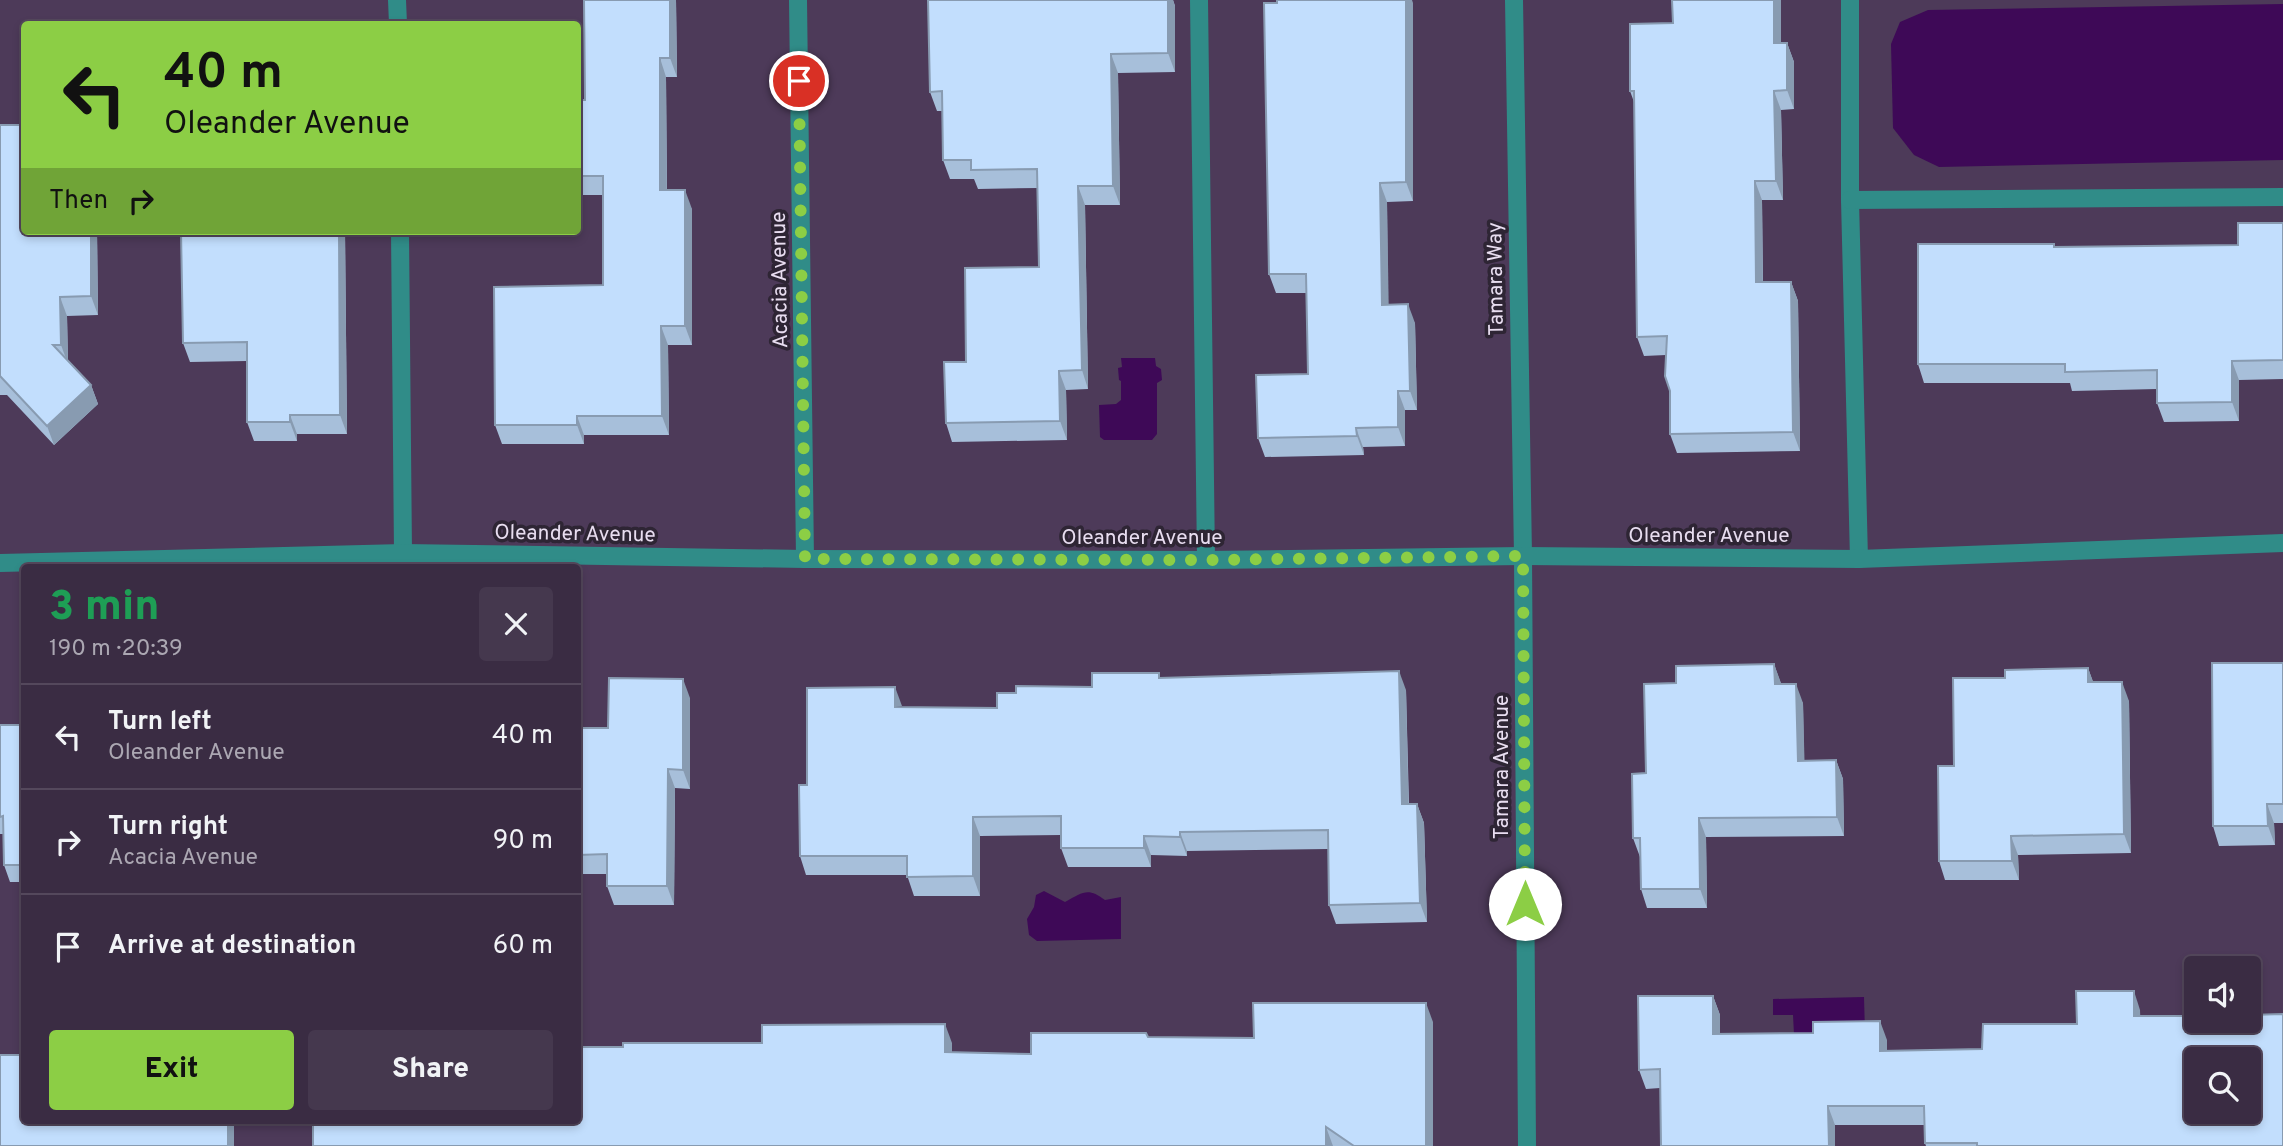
<!DOCTYPE html>
<html lang="en">
<head>
<meta charset="utf-8">
<style>
  body { margin:0; font-family:Overpass,sans-serif; background:#45384e; color:#f1f3f6; height:100vh; display:flex; flex-direction:column; font-size:26px; white-space:nowrap }
  * { box-sizing:border-box; margin:0 }
  p { font-size:23px; color:#aba7b2 }
  .icon { flex:none; width:38px; height:38px; fill:none; stroke:currentColor; stroke-width:2; stroke-linecap:round; stroke-linejoin:round }
  .map { position:relative; flex:1; overflow:hidden }
  .panel { position:absolute; left:21px; top:564px; width:560px; height:560px; display:flex; flex-direction:column; background:#3a2c43; border-radius:7px; box-shadow:0 4px 10px #0003,0 0 0 2px #54485c }
  .panel>* { flex:none }
  .hud { position:absolute; left:21px; top:21px; width:560px; height:214px; border-radius:7px; box-shadow:0 4px 10px #0003,0 0 0 2px #54485c; background:#8cce45; color:#111; overflow:hidden }
  .controls { position:absolute; left:2184px; top:956px; display:grid; gap:14px }
  .controls a { display:grid; place-items:center; width:77px; height:77px; border-radius:7px; background:#3a2c43; box-shadow:0 4px 10px #0003,0 0 0 2px #54485c; font-size:35px }
  .pin { position:absolute; display:grid; place-items:center; width:60px; height:60px; color:#fff; margin:-30px; border:4px solid #fff; border-radius:50%; box-shadow:0 2px 7px #0007 }
  .me { position:absolute; width:77px; margin:-38px; rotate:0deg; stroke-linejoin:round; filter:drop-shadow(0 0 5px #0008) }
  .turn { display:flex; align-items:center; gap:24px; height:147px; padding:0 28px; font-size:32px }
  .turn .icon { width:91px; height:91px; stroke-width:2.5 }
  .turn b { display:block; font-size:49px; line-height:60px }
  .then { display:flex; align-items:center; height:66px; padding:0 28px; background:#0003; gap:14px; font-size:26px }
  .round { display:grid; place-items:center; flex:none; width:74px; height:74px; border-radius:7px; background:#45384e }
  .head { display:flex; align-items:center; justify-content:space-between; height:119px; padding:0 28px }
  h1 { font-size:42px; font-weight:800; line-height:52px; color:#1e9e55 }
  .action { display:flex; gap:14px; margin-top:auto; padding:14px 28px }
  .action a { flex:1; height:80px; border-radius:7px; background:#8cce45; color:#111; font-size:28px; font-weight:800; line-height:80px; text-align:center }
  .action a+a { background:#45384e; color:#f1f3f6 }
  ul { padding:0; list-style:none }
  li { display:flex; align-items:center; gap:21px; height:105px; padding:0 28px; border-top:2px solid #54485c }
  li div { flex:1 }
  li b { display:block; font-size:26px }
  li em { font-style:normal }
  .map>svg:first-child { display:block }
  .water { fill:#3e0957 }
  .lines { fill:none; stroke-linecap:round; stroke-linejoin:round }
  .minor { stroke:#308c88; stroke-width:18 }
  .wall { fill:#a7bfda }
  .shaded-wall { fill:#889bb1 }
  .building { fill:#c2defd; stroke:#889bb1; stroke-width:2; fill-rule:evenodd }
  .route { stroke:#8cce45; stroke-width:12; stroke-dasharray:0 21.6 }
  .labels { text-anchor:middle; stroke-width:7; stroke-linejoin:round; paint-order:stroke }
  .street-label { font-size:21px; fill:#e8ddf0; stroke:#2e2534 }
</style>
</head>
<body>
<div class="map">
<svg width="2283" height="1146" viewBox="0 0 2283 1146">
  <rect width="100%" height="100%" fill="#4d3a59"/>
  <g class="water">
    <polygon points="2283,4 2283,160 1939,167 1914,155 1893,128 1891,44 1900,22 1928,10"/>
    <polygon points="1121,358 1155,358 1156,366 1161,369 1162,380 1157,383 1157,434 1152,440 1104,440 1100,437 1099,405 1116,404 1121,400 1121,381 1119,380 1118,368 1122,367"/>
    <path d="M1044,891L1065,902C1083,892 1088,887 1105,900L1121,897V939L1037,941L1029,935L1027,919L1034,907L1036,895Z"/>
    <polygon points="1864,997 1865,1033 1794,1034 1793,1015 1773,1015 1773,999"/>
  </g>
  <g class="lines">
    <g class="minor">
      <polyline points="397,0 398,24"/>
      <polyline points="798,0 805,559"/>
      <polyline points="1199,0 1206,560"/>
      <polyline points="1514,0 1523,556 1527,1146"/>
      <polyline points="1850,0 1850,200 1859,559"/>
      <polyline points="1850,200 2283,197"/>
      <polyline points="400,231 403,553"/>
      <polyline points="0,563 403,553 805,559 1206,560 1523,556 1859,559 2283,543"/>
    </g>
  </g>
  <g class="wall">
    <polygon points="676,0 677,77 666,77 667,190 692,209 692,345 668,345 669,435 584,435 584,444 502,444 495,425 603,285 603,195 578,195 578,100 585,100"/>
    <polygon points="928,0 1173,0 1175,6 1175,72 1118,73 1120,205 1085,205 1088,389 1066,390 1067,440 952,442 946,423 966,362 1039,267 1038,188 978,189 974,179 950,179 943,160 942,111 937,111 930,92"/>
    <polygon points="1277,3 1413,3 1413,201 1387,202 1388,305 1415,323 1417,410 1405,410 1405,446 1363,447 1364,455 1265,457 1258,438 1308,374 1306,293 1276,293 1269,274"/>
    <polygon points="1673,23 1781,43 1787,43 1794,62 1794,109 1781,110 1783,200 1762,200 1763,282 1791,282 1798,301 1800,451 1677,453 1670,434 1670,391 1666,355 1644,356 1637,337 1634,102 1630,91"/>
    <polygon points="0,125 24,231 97,231 98,315 67,316 68,361 91,385 98,404 54,445 7,395 0,395"/>
    <polygon points="2283,223 2283,379 2239,380 2239,421 2164,422 2157,403 2157,389 2072,391 2070,383 1924,383 1918,364 2054,244 2055,247 2238,245"/>
    <polygon points="345,231 347,434 297,434 297,441 254,441 247,422 247,361 190,362 183,343"/>
    <polygon points="2283,663 2283,823 2274,823 2275,845 2219,846 2213,826"/>
    <polygon points="1774,664 1781,684 1803,703 1804,761 1836,760 1843,779 1844,836 1706,837 1707,908 1647,908 1641,889 1640,857 1633,838 1646,773 1676,683"/>
    <polygon points="2088,668 2093,682 2129,701 2131,853 2018,855 2019,880 1945,880 1939,861 2005,678"/>
    <polygon points="1161,678 1406,690 1409,804 1417,804 1424,823 1427,922 1336,924 1329,905 1328,849 1187,851 1187,856 1151,855 1151,867 1068,867 1061,848 1061,835 980,836 980,896 914,896 907,875 806,875 800,856 807,785 997,708 1016,693 1092,687"/>
    <polygon points="690,698 690,789 675,788 674,905 614,905 607,886 607,874 578,874 578,728 608,728"/>
    <polygon points="0,725 24,725 23,882 10,882 4,865 4,834 0,834"/>
    <polygon points="1713,996 1720,1015 1720,1034 1887,1040 1887,1051 1982,1049 2077,1024 2140,1010 2140,1016 2283,1146 1926,1146 1925,1143 1925,1125 1835,1125 1660,1088 1646,1089 1639,1070"/>
    <polygon points="1433,1022 1433,1146 313,1146 623,1047 952,1043 952,1052 1031,1054 1148,1037 1254,1038"/>
  </g>
  <g class="shaded-wall">
    <polygon points="670,0 676,0 677,77 670,58"/>
    <polygon points="1168,0 1173,0 1175,6 1175,72 1168,53"/>
    <polygon points="1405,0 1412,0 1413,3 1413,201 1406,182"/>
    <polygon points="1774,0 1781,0 1781,62 1774,43"/>
    <polygon points="1787,43 1794,62 1794,109 1787,90"/>
    <polygon points="1111,54 1118,73 1120,205 1113,186"/>
    <polygon points="660,58 666,77 667,209 660,190"/>
    <polygon points="1774,91 1781,110 1783,200 1776,181"/>
    <polygon points="1755,181 1762,200 1763,301 1756,282"/>
    <polygon points="1380,183 1387,202 1389,324 1382,305"/>
    <polygon points="1078,186 1085,205 1088,389 1082,370"/>
    <polygon points="685,190 692,209 692,345 685,326"/>
    <polygon points="91,231 97,231 98,315 91,296"/>
    <polygon points="339,231 345,231 347,434 340,415"/>
    <polygon points="1791,282 1798,301 1800,451 1793,432"/>
    <polygon points="60,297 67,316 68,364 61,345"/>
    <polygon points="1408,304 1415,323 1417,410 1410,391"/>
    <polygon points="661,326 668,345 669,435 662,416"/>
    <polygon points="2232,361 2239,380 2239,421 2232,402"/>
    <polygon points="1059,371 1066,390 1067,440 1060,421"/>
    <polygon points="91,385 98,404 54,445 47,426"/>
    <polygon points="1398,391 1405,410 1405,446 1398,427"/>
    <polygon points="290,415 297,434 297,441 290,422"/>
    <polygon points="577,416 584,435 584,444 577,425"/>
    <polygon points="1356,428 1363,447 1364,455 1357,436"/>
    <polygon points="1774,664 1781,683 1782,703 1775,684"/>
    <polygon points="2088,668 2095,687 2088,682"/>
    <polygon points="1399,671 1406,690 1409,823 1402,804"/>
    <polygon points="683,679 690,698 690,789 683,770"/>
    <polygon points="2122,682 2129,701 2131,853 2124,834"/>
    <polygon points="1796,684 1803,703 1805,780 1798,761"/>
    <polygon points="895,687 902,706 895,707"/>
    <polygon points="1836,760 1843,779 1844,836 1837,817"/>
    <polygon points="668,769 675,788 674,905 667,886"/>
    <polygon points="1417,804 1424,823 1427,922 1420,903"/>
    <polygon points="2267,804 2274,823 2275,845 2268,826"/>
    <polygon points="973,817 980,836 980,896 973,876"/>
    <polygon points="1699,818 1706,837 1707,908 1700,889"/>
    <polygon points="1180,832 1187,851 1187,856 1180,837"/>
    <polygon points="1144,836 1151,855 1151,867 1144,848"/>
    <polygon points="2011,836 2018,855 2019,880 2012,861"/>
    <polygon points="2134,991 2140,1010 2141,1035 2134,1016"/>
    <polygon points="1713,996 1720,1015 1720,1053 1713,1034"/>
    <polygon points="1426,1003 1433,1022 1433,1146 1426,1146"/>
    <polygon points="1880,1021 1887,1040 1887,1070 1880,1051"/>
    <polygon points="945,1024 952,1043 952,1071 945,1052"/>
    <polygon points="1828,1106 1835,1125 1835,1146 1829,1146"/>
    <rect x="228" y="1120" width="6" height="26"/>
    <polygon points="1326,1127 1333,1146 1326,1146"/>
  </g>
  <g class="building">
    <polygon points="584,0 670,0 670,58 660,58 660,190 685,190 685,326 661,326 662,416 577,416 577,425 495,425 494,287 603,285 603,176 578,176 578,100 585,100"/>
    <polygon points="928,0 1168,0 1168,53 1111,54 1113,186 1078,186 1082,370 1059,371 1060,421 946,423 944,362 966,362 965,268 1039,267 1037,169 971,170 971,160 943,160 942,91 930,92"/>
    <polygon points="1277,0 1406,0 1406,182 1380,183 1382,305 1408,304 1410,391 1398,391 1398,427 1356,428 1357,436 1258,438 1256,375 1308,374 1306,274 1269,274 1264,3 1277,3"/>
    <polygon points="1672,0 1774,0 1774,43 1787,43 1787,90 1774,91 1776,181 1755,181 1756,282 1791,282 1793,432 1670,434 1670,391 1665,376 1667,336 1637,337 1634,91 1630,91 1630,24 1673,23"/>
    <polygon points="0,125 24,125 24,231 91,231 91,296 60,297 61,345 53,345 91,385 47,426 0,376"/>
    <polygon points="2238,223 2283,223 2283,360 2232,361 2232,402 2157,403 2157,370 2065,372 2065,364 1918,364 1918,244 2054,244 2054,247 2238,245"/>
    <polygon points="181,231 339,231 340,415 290,415 290,422 247,422 247,342 183,343"/>
    <polygon points="2212,663 2283,663 2283,804 2267,804 2268,826 2213,826"/>
    <polygon points="1774,664 1775,684 1796,684 1798,761 1836,760 1837,817 1699,818 1700,889 1641,889 1640,838 1633,838 1632,774 1646,773 1644,684 1676,683 1676,666"/>
    <polygon points="2088,668 2088,682 2122,682 2124,834 2011,836 2012,861 1939,861 1938,766 1954,766 1953,678 2005,678 2005,670"/>
    <polygon points="1399,671 1402,804 1417,804 1420,903 1329,905 1328,830 1180,832 1180,837 1144,836 1144,848 1061,848 1061,816 973,817 973,876 907,877 907,856 800,856 799,785 807,785 807,688 895,687 895,707 997,708 997,693 1016,693 1016,686 1092,687 1092,673 1159,673 1159,678"/>
    <polygon points="609,678 683,679 683,770 668,769 667,886 607,886 607,854 578,855 578,728 608,728"/>
    <polygon points="0,725 24,725 24,902 22,865 4,865 3,816 0,817"/>
    <path d="M2076,991H2134V1016H2196V1020H2249V1015L2283,1014V1146H1977V1143H1925L1924,1106H1828L1829,1146H1661L1660,1069L1639,1070L1638,996H1713V1034L1813,1033V1022L1880,1021V1051L1982,1049L1983,1024H2077ZM2196,1059H2249V1111H2196Z"/>
    <polygon points="1253,1003 1426,1003 1426,1146 1354,1146 1326,1127 1326,1146 313,1146 313,1120 578,1120 578,1047 623,1047 623,1043 762,1043 762,1025 945,1024 945,1052 1031,1054 1031,1033 1146,1033 1148,1037 1254,1038"/>
    <polygon points="0,1055 24,1055 24,1120 228,1120 228,1146 0,1146"/>
  </g>
  <g class="lines">
    <polyline class="route" points="799,81 805,559 1206,560 1523,556 1525,904"/>
  </g>
  <g class="labels">
    <g class="street-label">
      <text transform="translate(1495 279) rotate(-91)" y="7">Tamara Way</text>
      <text transform="translate(779 280) rotate(-91)" y="7">Acacia Avenue</text>
      <text transform="translate(575 533) rotate(1)" y="7">Oleander Avenue</text>
      <text x="1709" y="542">Oleander Avenue</text>
      <text x="1142" y="544">Oleander Avenue</text>
      <text transform="translate(1501 767) rotate(-90)" y="7">Tamara Avenue</text>
    </g>
  </g>
</svg>
<div class="controls">
<a><svg class="icon" aria-label="sound" viewBox="0 0 24 24"><path d="M4 9h4l5-4v14l-5-4H4zM17 9q2 3 0 6"/></svg></a>
<a><svg class="icon" aria-label="search" viewBox="0 0 24 24"><circle cx="10" cy="10" r="6"/><path d="M15 15l6 6"/></svg></a>
</div>
<div class="pin" style="left:799px;top:81px;background:#d93025"><svg class="icon" aria-label="arrive" viewBox="0 0 24 24"><path d="M6 21V4h12l-3 4 3 4H6"/></svg></div>
<svg class="me" style="left:1525px;top:904px" viewBox="-20 -20 40 40"><circle r="19" fill="#fff"/><path d="M0-13L10 11 0 6-10 11z" fill="#8cce45"/></svg>
<div class="hud">
<div class="turn"><svg class="icon" aria-label="left" viewBox="0 0 24 24"><path d="M17 20v-9H6M10 6l-5 5 5 5"/></svg><div><b>40 m</b>Oleander Avenue</div></div>
<div class="then">Then<svg class="icon" aria-label="right" viewBox="0 0 24 24"><path d="M7 20v-9h11M14 6l5 5-5 5"/></svg></div>
</div>
<section class="panel">
<div class="head"><div><h1>3 min</h1><p>190 m · 20:39</p></div><a class="round"><svg class="icon" aria-label="close" viewBox="0 0 24 24"><path d="M6 6l12 12M18 6L6 18"/></svg></a></div>
<ul>
<li><svg class="icon" aria-label="left" viewBox="0 0 24 24"><path d="M17 20v-9H6M10 6l-5 5 5 5"/></svg><div><b>Turn left</b><p>Oleander Avenue</p></div><em>40 m</em></li>
<li><svg class="icon" aria-label="right" viewBox="0 0 24 24"><path d="M7 20v-9h11M14 6l5 5-5 5"/></svg><div><b>Turn right</b><p>Acacia Avenue</p></div><em>90 m</em></li>
<li><svg class="icon" aria-label="arrive" viewBox="0 0 24 24"><path d="M6 21V4h12l-3 4 3 4H6"/></svg><div><b>Arrive at destination</b></div><em>60 m</em></li>
</ul>
<div class="action"><a>Exit</a><a>Share</a></div>
</section>
</div>
</body>
</html>
